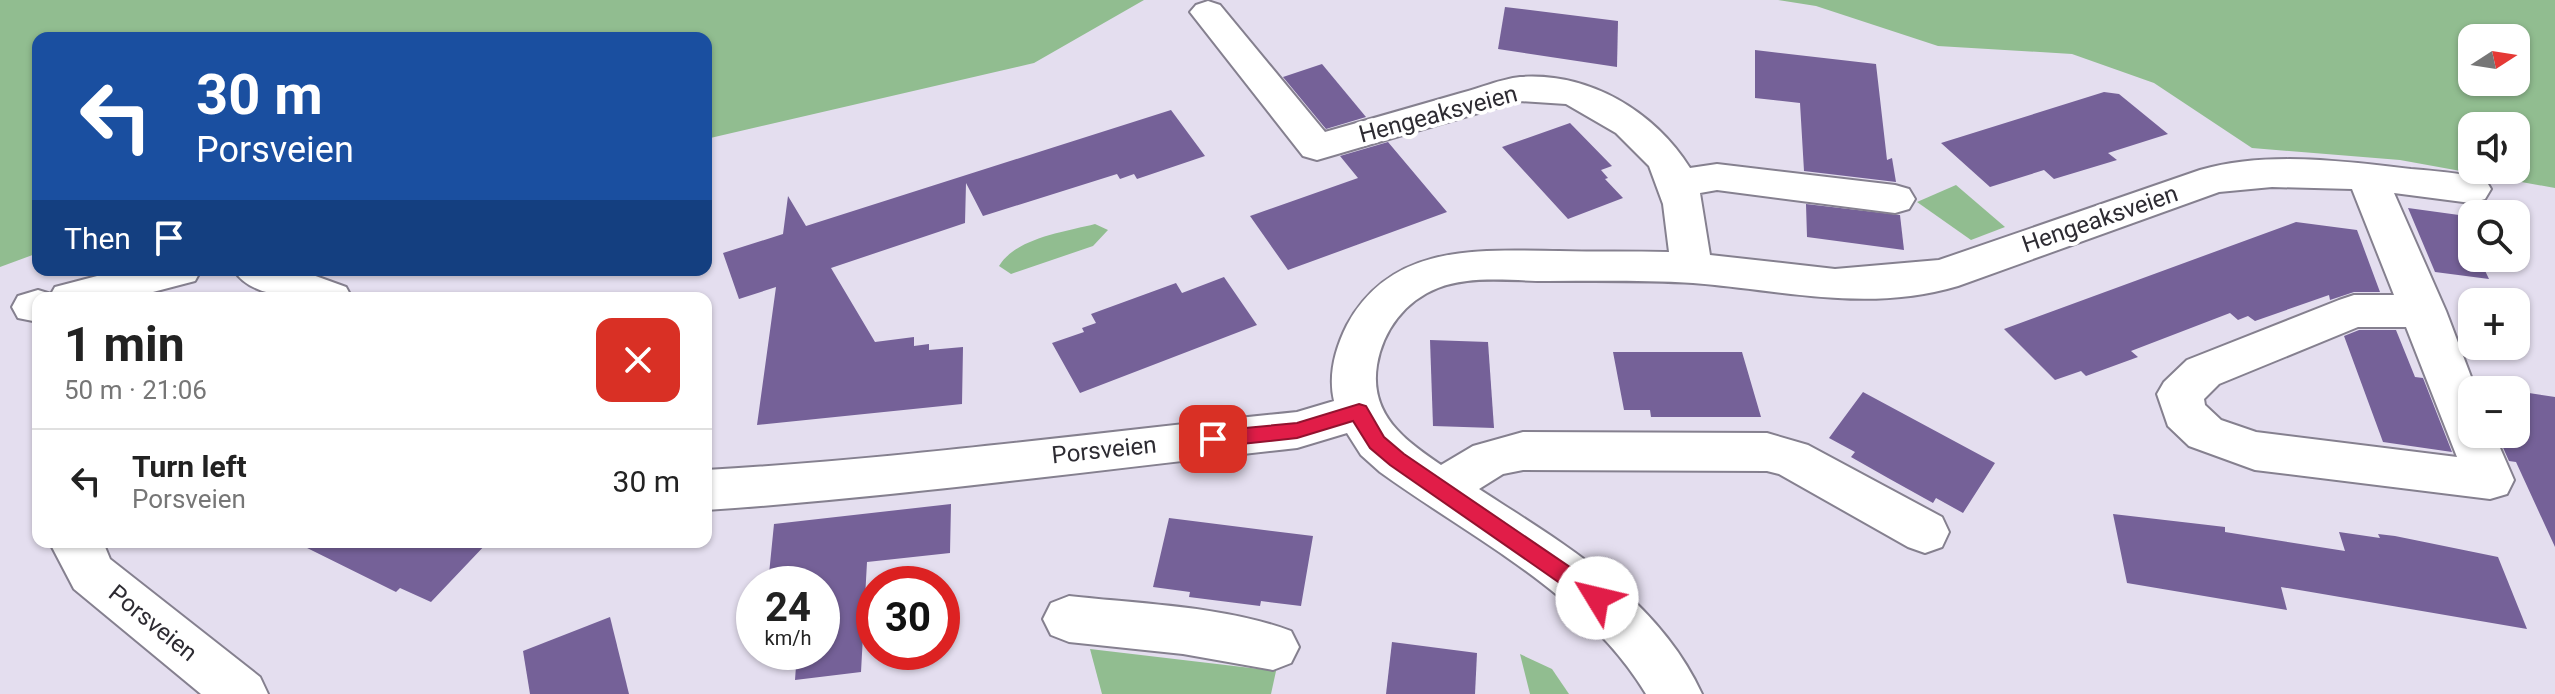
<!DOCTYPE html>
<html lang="en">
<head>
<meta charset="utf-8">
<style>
  body { margin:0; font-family:Roboto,sans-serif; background:#f6f6f6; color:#222; height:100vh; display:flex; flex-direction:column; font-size:30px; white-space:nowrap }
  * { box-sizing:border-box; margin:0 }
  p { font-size:26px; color:#767676 }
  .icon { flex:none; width:44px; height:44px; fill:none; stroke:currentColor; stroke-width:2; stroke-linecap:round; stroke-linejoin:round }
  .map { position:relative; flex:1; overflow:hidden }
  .side { position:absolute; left:32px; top:292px; width:680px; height:256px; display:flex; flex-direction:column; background:#fff; border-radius:16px; box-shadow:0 2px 6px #0004 }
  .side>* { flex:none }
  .guide { position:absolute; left:32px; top:32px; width:680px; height:244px; border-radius:16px; box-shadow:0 2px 6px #0004; background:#1a4fa0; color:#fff; overflow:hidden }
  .needle { width:52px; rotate:78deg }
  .buttons { position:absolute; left:2458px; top:24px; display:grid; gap:16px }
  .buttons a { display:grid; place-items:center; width:72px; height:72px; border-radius:16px; background:#fff; box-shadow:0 2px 6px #0004; font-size:40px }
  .speed { position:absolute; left:736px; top:566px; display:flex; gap:16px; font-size:40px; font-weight:700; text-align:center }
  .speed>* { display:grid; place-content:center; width:104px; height:104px; border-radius:50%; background:#fff; box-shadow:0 2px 6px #0004; line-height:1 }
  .speed small { font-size:20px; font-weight:400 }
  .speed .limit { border:12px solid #d22; background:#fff; color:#111 }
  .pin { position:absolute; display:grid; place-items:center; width:68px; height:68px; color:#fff; margin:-34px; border-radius:16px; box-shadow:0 4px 12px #0006 }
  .me { position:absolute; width:88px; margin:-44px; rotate:306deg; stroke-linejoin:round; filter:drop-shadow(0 0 6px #0008) }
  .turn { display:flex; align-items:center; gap:28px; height:168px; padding:0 32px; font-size:36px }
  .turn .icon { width:104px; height:104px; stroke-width:2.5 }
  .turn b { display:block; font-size:56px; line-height:68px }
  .then { display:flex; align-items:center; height:76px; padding:0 32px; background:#0003; gap:16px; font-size:30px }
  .round { display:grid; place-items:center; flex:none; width:84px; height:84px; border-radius:16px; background:#f6f6f6 }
  .overview { display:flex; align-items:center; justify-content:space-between; height:136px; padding:0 32px }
  h1 { font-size:48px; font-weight:700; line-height:60px }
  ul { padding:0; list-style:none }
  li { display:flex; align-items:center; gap:24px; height:104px; padding:0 32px; border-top:2px solid #e0e0e0 }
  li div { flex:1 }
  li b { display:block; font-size:30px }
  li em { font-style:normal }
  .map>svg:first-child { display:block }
  .green { fill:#91bd90; fill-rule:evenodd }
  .building { fill:#756198 }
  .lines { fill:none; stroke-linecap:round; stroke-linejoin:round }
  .minor-casing { stroke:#85808f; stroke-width:4 }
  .minor { fill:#fff; fill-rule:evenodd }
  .route { fill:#e11d48; stroke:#92132f; stroke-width:2 }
  .labels { text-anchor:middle; stroke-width:8; stroke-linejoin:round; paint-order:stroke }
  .street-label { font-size:24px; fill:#2d2b32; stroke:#fff }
</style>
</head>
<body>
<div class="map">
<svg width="2555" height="694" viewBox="0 0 2555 694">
  <rect width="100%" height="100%" fill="#e4deef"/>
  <g class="green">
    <polygon points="0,0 1144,0 1034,63 706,139 706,38 38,38 38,253 0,267"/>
    <path d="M1778,0H2555V188L2400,160L2252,148L2154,83L2072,54L1938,46L1816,6ZM2516,38V82H2472V38ZM2516,126V170H2472V126Z"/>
    <polygon points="1956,185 2005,227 1971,240 1917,202"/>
    <path d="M1095,224L1108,230L1093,246L1011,274L999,266C1016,238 1064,232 1095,224Z"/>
    <polygon points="1090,649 1276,671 1271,694 1102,694"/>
    <polygon points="1520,654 1552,669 1569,694 1530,694"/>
  </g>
  <g class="building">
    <polygon points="1505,7 1618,21 1617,67 1498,49"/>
    <polygon points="1755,50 1876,64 1887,160 1892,158 1896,182 1804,171 1800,103 1755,98"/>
    <polygon points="1322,64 1366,117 1326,129 1283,77"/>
    <polygon points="2104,92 2119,94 2168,134 2108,153 2117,160 2054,179 2044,170 1990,187 1941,143"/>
    <polygon points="1171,110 1205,156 1137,179 1134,174 1120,179 1117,174 983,216 966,183 965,223 831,268 875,342 914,337 914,346 929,344 929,350 963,347 962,404 757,425 776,287 739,299 723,253 783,234 788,196 806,226"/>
    <polygon points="1570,123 1612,166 1601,170 1608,178 1605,179 1623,198 1568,219 1502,147"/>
    <polygon points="1388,142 1447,212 1288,270 1250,216 1358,178 1340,156"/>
    <polygon points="1806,204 1900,215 1904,250 1807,237"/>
    <polygon points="2408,208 2459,215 2472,244 2472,258 2479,258 2489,279 2435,272"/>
    <polygon points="2296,222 2357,230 2380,292 2354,292 2330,300 2329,295 2255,321 2248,316 2238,320 2230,313 2131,351 2138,357 2086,376 2081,371 2055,380 2004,329"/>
    <polygon points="1224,277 1257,325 1080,393 1052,343 1084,332 1082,328 1096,323 1091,314 1176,283 1182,293"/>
    <polygon points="2359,330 2396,330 2415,377 2423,378 2452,452 2383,442 2344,336"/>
    <polygon points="1430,340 1488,342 1494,428 1433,426"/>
    <polygon points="1613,352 1742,352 1761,417 1651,417 1650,410 1624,410"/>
    <polygon points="2516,391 2555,397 2555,547 2516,462 2509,461 2497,434 2516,434"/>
    <polygon points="1863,392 1995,463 1963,513 1936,498 1933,503 1888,478 1851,457 1855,452 1829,438"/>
    <polygon points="951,504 950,553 867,562 861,672 795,680 797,652 822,652 822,584 804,584 805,569 769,574 774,524"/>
    <polygon points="2113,514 2208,525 2225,527 2225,532 2345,551 2339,532 2380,538 2378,534 2395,536 2498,557 2527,629 2281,587 2287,610 2127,583"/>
    <polygon points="1169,518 1313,536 1301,606 1261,601 1260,606 1189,597 1190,592 1153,587"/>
    <polygon points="295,542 488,542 431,602 400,588 396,592"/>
    <polygon points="610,617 629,694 530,694 523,651"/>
    <polygon points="1392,642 1477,653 1475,694 1386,694"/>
  </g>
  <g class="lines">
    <defs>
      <g id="minor">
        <path d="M1208,1L1220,5L1325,132C1371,119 1416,106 1461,93C1480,88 1501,79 1520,77C1589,72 1654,111 1690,168L1717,164L1895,185L1909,189L1915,199L1909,209L1895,213L1717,190L1700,193L1710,255L1835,269L1939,260L2200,170C2267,151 2343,161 2411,169C2436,171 2461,173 2485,179L2491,189L2485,199L2471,203L2394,193L2446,311L2476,390H2472V434H2494L2514,480L2507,494L2490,499L2255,470L2189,446L2168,426L2157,394L2164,382L2187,360L2339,300L2354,295H2394L2352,189L2272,187L2219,192L1958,286C1867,313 1783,290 1693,283C1644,280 1595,281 1547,281C1513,281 1471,275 1438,288C1405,301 1383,330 1377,365C1369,415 1405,440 1441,465L1473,446L1523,432L1767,433L1808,445L1942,517L1949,532L1942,547L1925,553L1908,547L1779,474L1767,471L1523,470L1503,474L1479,489C1564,544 1658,598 1702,694H1646C1585,593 1473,539 1380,472L1361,455L1347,433L1297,448C1100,469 903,497 706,510V470C903,459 1100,432 1297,412L1334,401C1328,375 1335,349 1347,325C1391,243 1478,250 1559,251C1595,252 1632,251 1669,252L1663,204L1649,166L1616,133L1566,104L1519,101L1317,160L1303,156L1190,12L1196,5ZM2358,327H2406L2457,457L2256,432L2221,420L2205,405L2204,399L2219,384Z"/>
        <polygon points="120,270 201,270 195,281 130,298 38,298 38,322 18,318 12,307 18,296 38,290 51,294 55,287"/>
        <path d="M234,270H299L346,287L352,298C318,298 253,303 234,270Z"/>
        <polygon points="53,542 103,542 110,559 260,677 268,694 201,694 74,589 52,547"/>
        <path d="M1069,596C1140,604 1224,606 1291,631L1299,647L1291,663L1273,670L1183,654L1069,642L1051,635L1043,619L1051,603Z"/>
      </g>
    </defs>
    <use href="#minor" class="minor-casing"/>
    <use href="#minor" class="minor"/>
  </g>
  <polygon class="route" points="1359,404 1366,406 1384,437 1404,454 1605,591 1608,598 1605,604 1597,607 1590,604 1390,465 1370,448 1353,421 1297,438 1213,447 1206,444 1203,439 1206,434 1213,431 1297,423"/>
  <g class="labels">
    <g class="street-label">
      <text transform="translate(1438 114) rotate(-15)" y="8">Hengeaksveien</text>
      <text transform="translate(2100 219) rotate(-19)" y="8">Hengeaksveien</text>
      <text transform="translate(1104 450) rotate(-6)" y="8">Porsveien</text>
      <text transform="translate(153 623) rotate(39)" y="8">Porsveien</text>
    </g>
  </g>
</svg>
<div class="buttons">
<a><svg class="needle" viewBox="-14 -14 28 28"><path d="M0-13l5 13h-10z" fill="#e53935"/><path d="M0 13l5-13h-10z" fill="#767676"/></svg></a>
<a><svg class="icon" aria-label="sound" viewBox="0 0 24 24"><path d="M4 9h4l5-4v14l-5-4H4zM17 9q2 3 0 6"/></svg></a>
<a><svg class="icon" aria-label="search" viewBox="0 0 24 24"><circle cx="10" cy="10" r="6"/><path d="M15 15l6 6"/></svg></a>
<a>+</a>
<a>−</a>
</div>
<div class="speed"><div>24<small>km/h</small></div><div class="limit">30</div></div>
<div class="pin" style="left:1213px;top:439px;background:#d93025"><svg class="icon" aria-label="arrive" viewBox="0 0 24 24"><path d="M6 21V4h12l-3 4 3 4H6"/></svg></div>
<svg class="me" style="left:1597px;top:598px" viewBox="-20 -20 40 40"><circle r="19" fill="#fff"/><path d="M0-13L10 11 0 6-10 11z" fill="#e11d48"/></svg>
<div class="guide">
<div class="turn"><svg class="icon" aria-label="left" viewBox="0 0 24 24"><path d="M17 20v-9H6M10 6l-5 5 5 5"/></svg><div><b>30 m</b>Porsveien</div></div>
<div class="then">Then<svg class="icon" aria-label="arrive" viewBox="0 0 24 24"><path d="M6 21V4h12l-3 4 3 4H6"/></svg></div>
</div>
<section class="side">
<div class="overview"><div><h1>1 min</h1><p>50 m · 21:06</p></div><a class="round" style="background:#d93025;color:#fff"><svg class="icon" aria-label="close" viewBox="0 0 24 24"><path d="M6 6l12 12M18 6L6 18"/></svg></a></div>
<ul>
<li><svg class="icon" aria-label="left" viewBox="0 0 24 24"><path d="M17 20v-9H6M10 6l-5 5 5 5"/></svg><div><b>Turn left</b><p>Porsveien</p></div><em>30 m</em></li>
</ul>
</section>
</div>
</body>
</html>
